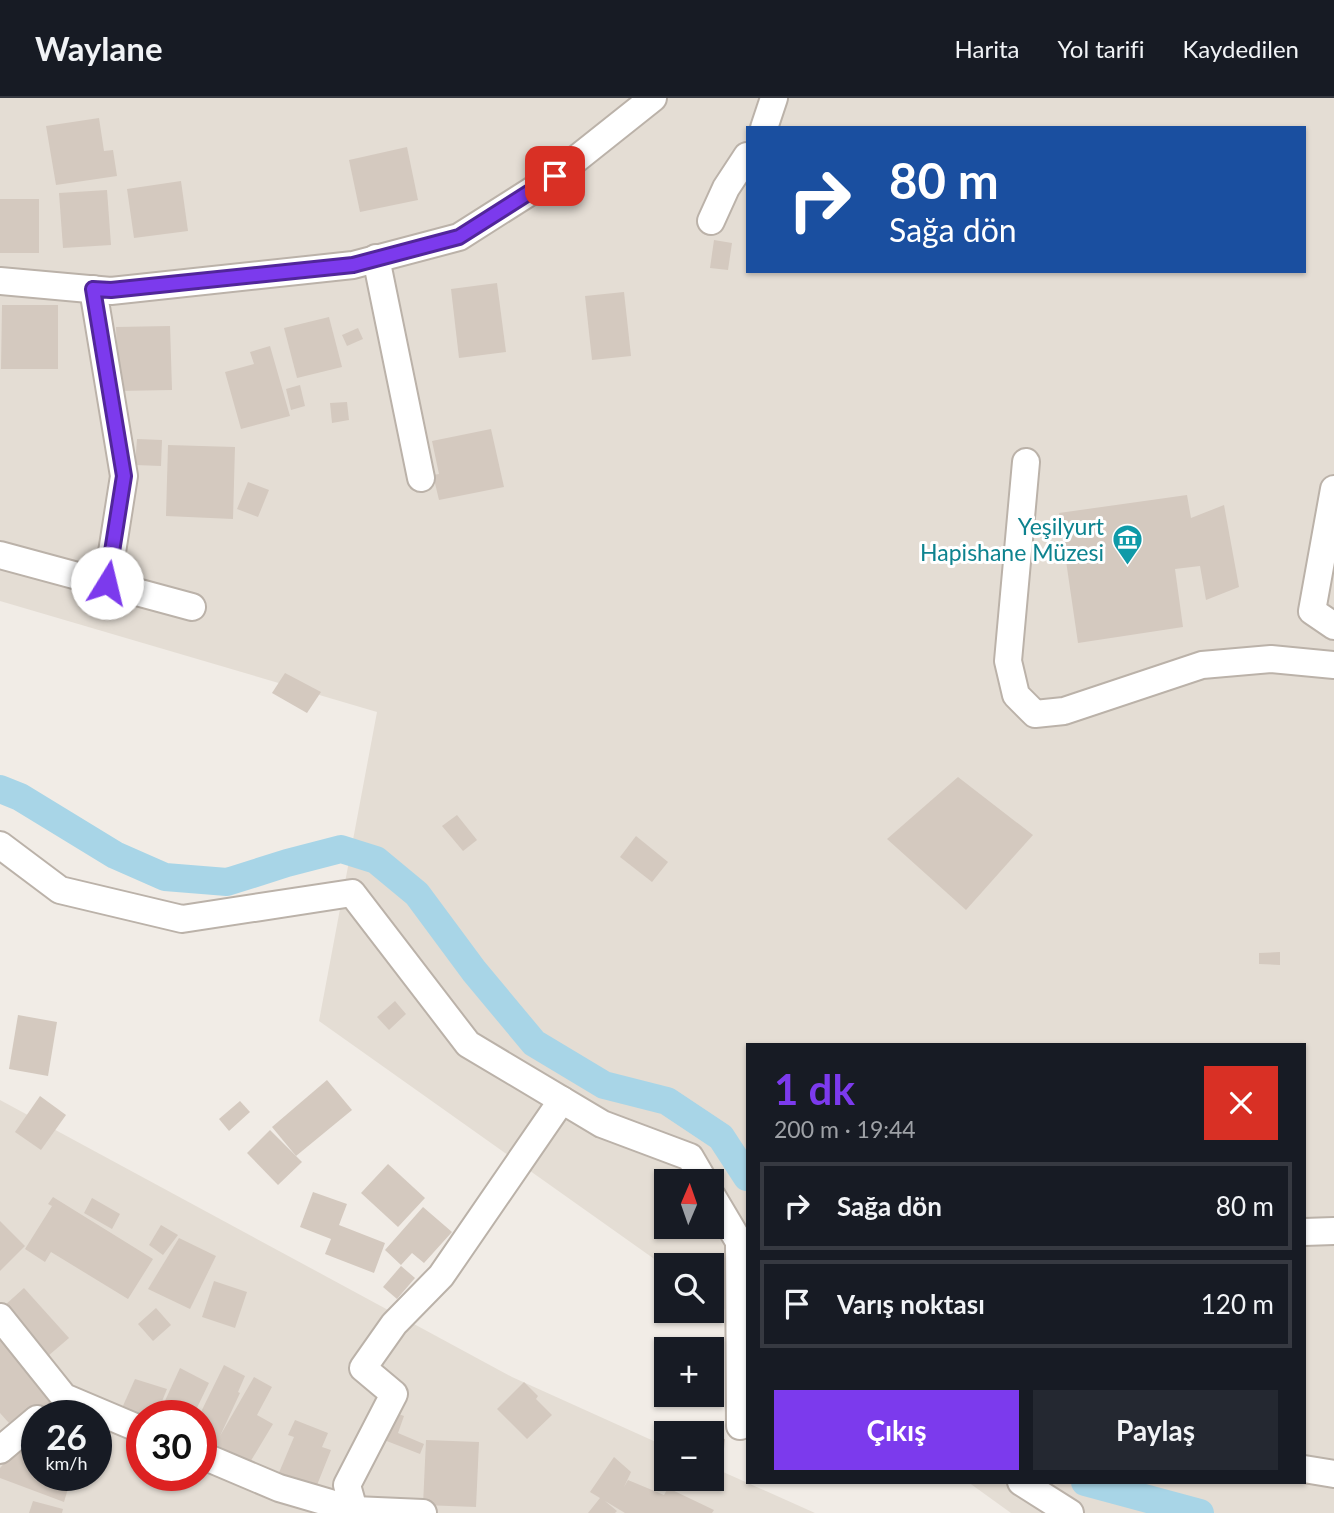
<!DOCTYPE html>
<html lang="tr">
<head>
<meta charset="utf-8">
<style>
  body { margin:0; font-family:Lato,sans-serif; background:#242831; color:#f1f3f6; height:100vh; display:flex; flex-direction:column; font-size:26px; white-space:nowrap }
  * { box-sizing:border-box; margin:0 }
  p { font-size:23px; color:#9ea1a6 }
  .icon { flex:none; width:38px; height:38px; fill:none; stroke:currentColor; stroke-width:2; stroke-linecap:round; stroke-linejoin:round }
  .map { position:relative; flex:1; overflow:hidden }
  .sheet { position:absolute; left:746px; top:945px; width:560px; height:441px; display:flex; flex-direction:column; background:#171b24; border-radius:0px; box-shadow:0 2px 5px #0004 }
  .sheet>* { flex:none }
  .banner { position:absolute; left:746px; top:28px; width:560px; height:147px; border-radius:0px; box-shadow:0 2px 5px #0004; background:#1a4fa0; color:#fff; overflow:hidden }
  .needle { width:46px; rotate:2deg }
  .fabs { position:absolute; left:654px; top:1071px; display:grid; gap:14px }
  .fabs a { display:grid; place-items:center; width:70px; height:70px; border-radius:0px; background:#171b24; box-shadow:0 2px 5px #0004; font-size:35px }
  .speed { position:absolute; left:21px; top:1302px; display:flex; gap:14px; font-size:35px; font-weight:700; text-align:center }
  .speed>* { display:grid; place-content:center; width:91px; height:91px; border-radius:50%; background:#171b24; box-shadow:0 2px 5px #0004; line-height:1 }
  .speed small { font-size:18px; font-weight:400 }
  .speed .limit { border:10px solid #d22; background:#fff; color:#111 }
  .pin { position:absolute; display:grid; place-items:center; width:60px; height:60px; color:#fff; margin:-30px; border-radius:14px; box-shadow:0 4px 10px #0006 }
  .me { position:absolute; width:77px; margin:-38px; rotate:9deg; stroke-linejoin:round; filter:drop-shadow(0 0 5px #0008) }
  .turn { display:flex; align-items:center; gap:24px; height:147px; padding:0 28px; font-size:32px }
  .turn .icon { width:91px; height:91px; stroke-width:2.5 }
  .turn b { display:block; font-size:49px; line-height:60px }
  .round { display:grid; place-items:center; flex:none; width:74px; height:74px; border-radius:0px; background:#242831 }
  .head { display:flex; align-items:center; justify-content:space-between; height:119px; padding:0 28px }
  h1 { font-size:42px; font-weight:700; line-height:52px; color:#7c3aed }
  .primary-button { display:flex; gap:14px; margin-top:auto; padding:14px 28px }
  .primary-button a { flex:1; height:80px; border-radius:0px; background:#7c3aed; color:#fff; font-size:28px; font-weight:700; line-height:80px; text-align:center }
  .primary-button a+a { background:#242831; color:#f1f3f6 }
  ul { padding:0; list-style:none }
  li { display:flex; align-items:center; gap:21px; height:88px; margin:0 14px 10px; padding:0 14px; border:4px solid #363941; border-radius:0px }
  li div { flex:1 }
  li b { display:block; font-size:26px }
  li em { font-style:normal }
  header { display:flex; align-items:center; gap:42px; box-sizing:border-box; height:98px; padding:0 35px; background:#171b24; border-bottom:2px solid #363941 }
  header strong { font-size:33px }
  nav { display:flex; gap:38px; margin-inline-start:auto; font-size:24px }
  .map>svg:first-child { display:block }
  .residential { fill:#e4ddd4; fill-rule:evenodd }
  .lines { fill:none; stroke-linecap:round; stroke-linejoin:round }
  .canal { stroke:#a8d5e7; stroke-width:28 }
  .building { fill:#d4c9bf }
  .minor-casing { stroke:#bbb2a9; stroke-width:30 }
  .minor { stroke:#fff; stroke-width:26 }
  .route-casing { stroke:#51269a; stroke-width:18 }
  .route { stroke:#7c3aed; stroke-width:12 }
  .labels { text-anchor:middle; stroke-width:6; stroke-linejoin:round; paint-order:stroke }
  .culture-label { font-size:23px; fill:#0d838f; stroke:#fff; text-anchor:end }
</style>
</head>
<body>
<header>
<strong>Waylane</strong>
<nav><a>Harita</a><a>Yol tarifi</a><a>Kaydedilen</a></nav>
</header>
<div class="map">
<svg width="1334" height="1415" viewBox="0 0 1334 1415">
  <rect width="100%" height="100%" fill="#f1ece6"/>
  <g class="residential">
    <path d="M0,0H1334V1415H1011L968,1384H1304V947H747V1227L712,1202V1167H667V1170L319,923L377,614L0,503ZM747,30H1304V173H747ZM667,1083H712V1129H667Z"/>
    <path d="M0,1002L512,1279L667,1349V1381H712V1369L815,1415H0ZM37,1318H96V1377H37ZM142,1318H201V1377H142Z"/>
  </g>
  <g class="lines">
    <g class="canal">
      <polyline points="0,691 20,699 115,757 165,779 227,784 287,765 341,751 376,762 417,796 474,873 534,945 604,987 667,1003 721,1039 747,1079"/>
      <polyline points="1085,1384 1200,1415"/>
    </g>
  </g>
  <g class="building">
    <polygon points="99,20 104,53 113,52 117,78 56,87 46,28"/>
    <polygon points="407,49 418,102 360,114 349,62"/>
    <polygon points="181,83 188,133 134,140 127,91"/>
    <polygon points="107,92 111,147 63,150 59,95"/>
    <rect x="0" y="101" width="39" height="54"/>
    <polygon points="714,142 732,145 728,172 710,170"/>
    <polygon points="497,185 506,254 459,260 451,191"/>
    <polygon points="624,194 631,258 592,262 585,198"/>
    <polygon points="2,207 58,207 58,271 1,271"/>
    <polygon points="329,219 342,269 297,280 284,230"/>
    <polygon points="170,228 172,292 118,293 116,229"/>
    <polygon points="358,230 363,241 347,248 342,237"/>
    <polygon points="270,248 290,318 241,331 225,274 254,266 250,254"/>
    <polygon points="300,287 305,308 291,312 286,291"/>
    <polygon points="347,304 349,322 332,325 330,305"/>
    <polygon points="491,331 504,389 439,402 433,377 439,376 432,343"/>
    <polygon points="137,341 162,342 161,368 135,367"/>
    <polygon points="168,347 235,349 233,421 166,418"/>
    <polygon points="248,384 269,392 258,419 237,411"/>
    <polygon points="1187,397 1191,420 1224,407 1239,489 1206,502 1200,468 1175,471 1183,529 1078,545 1059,415"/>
    <polygon points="285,575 321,594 307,615 272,595"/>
    <polygon points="958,679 1033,737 966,812 887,741"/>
    <polygon points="457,717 477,742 463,753 442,728"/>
    <polygon points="636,738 668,764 652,784 620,759"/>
    <polygon points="1280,854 1280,867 1259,866 1259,855"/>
    <polygon points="395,903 406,916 389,932 377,919"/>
    <polygon points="18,917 57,924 48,978 9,971"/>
    <polygon points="327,982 352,1012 296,1058 272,1029"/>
    <polygon points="40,998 66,1017 41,1052 15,1034"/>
    <polygon points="240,1003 250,1014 229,1033 219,1021"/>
    <polygon points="270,1032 302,1064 278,1087 247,1055"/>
    <polygon points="388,1066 425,1100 398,1129 361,1095"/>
    <polygon points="313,1094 347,1106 339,1127 385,1145 374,1175 325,1156 331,1141 300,1129"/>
    <polygon points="53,1099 153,1161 128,1201 51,1154 45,1164 25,1151 52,1108 48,1106"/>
    <polygon points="92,1100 120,1116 112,1131 84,1115"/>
    <polygon points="423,1109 452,1134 424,1165 412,1155 401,1167 385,1152"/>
    <polygon points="0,1123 25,1148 0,1173"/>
    <polygon points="161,1127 178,1137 163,1157 149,1147"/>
    <polygon points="179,1140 216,1158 190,1211 148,1191"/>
    <polygon points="401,1168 415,1180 397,1201 383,1189"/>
    <polygon points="214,1183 247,1194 235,1230 202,1219"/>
    <polygon points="24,1190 69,1240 48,1258 4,1208"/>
    <polygon points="156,1210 171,1227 153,1243 138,1226"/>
    <polygon points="0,1240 55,1303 27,1326 19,1317 9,1325 0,1315"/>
    <polygon points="224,1267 245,1278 238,1294 240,1295 220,1338 254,1279 272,1289 257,1317 273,1326 249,1366 215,1346 216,1344 201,1337 201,1318 199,1318"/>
    <polygon points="180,1270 209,1285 193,1318 158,1318"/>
    <polygon points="135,1281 167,1291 156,1318 142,1318 122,1310"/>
    <polygon points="524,1284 538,1298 536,1301 552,1317 527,1341 497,1311"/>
    <polygon points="390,1313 404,1318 398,1335 424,1346 420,1356 379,1340"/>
    <polygon points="295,1322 328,1335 322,1349 331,1352 315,1392 278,1377 294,1339 288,1337"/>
    <polygon points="37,1339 37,1377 72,1377 64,1404 0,1380 0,1370 14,1354"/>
    <polygon points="712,1340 725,1341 723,1360 712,1359"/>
    <polygon points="426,1342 479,1344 476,1409 423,1407"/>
    <polygon points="614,1359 631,1374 624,1389 628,1382 664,1397 668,1390 714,1412 712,1415 625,1415 605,1403 617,1413 615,1415 588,1415 600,1400 590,1394"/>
    <polygon points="33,1403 63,1411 62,1415 29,1415"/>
  </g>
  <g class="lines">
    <defs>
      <g id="minor">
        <polyline points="764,30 774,0"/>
        <polyline points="711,123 726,90 747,58"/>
        <polyline points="376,160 421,380"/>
        <polyline points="0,183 111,193 353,167 459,139 555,78 653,0"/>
        <polyline points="93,191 124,378 107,486"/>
        <polyline points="1026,364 1008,563 1016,597 1035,616 1064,613 1202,567 1271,561 1334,567"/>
        <polyline points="1334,391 1312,513 1334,528"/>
        <polyline points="0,457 192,509"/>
        <polyline points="0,747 60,792 182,821 352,795 468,946 602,1026 690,1059 704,1083"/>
        <polyline points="712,1098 747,1157"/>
        <polyline points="1304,1134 1334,1133"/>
        <polyline points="739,1143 740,1328"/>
        <polyline points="0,1219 64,1299 142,1332"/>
        <polyline points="0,1352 37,1321"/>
        <polyline points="201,1357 279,1390 354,1412 423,1415"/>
        <polyline points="1304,1371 1334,1376"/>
        <polyline points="1021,1384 1070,1415"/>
        <polyline points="353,1415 354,1412 347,1387 394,1296 363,1270 394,1226 441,1178 562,1002"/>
      </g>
    </defs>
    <use href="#minor" class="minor-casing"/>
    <use href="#minor" class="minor"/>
  </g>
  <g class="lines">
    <defs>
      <polyline id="route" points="107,485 124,378 93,191 111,192 353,167 459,139 555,78"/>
    </defs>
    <use href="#route" class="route-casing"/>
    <use href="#route" class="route"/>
  </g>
  <defs>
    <symbol id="museum-pin" viewBox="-11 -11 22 30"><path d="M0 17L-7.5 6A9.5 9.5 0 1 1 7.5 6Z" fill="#0f9aa8" stroke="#fff"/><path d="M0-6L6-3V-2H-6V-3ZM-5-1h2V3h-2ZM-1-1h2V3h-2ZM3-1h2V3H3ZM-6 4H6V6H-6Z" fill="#fff"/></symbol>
  </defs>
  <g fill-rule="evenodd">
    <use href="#museum-pin" x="1110" y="424" width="35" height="47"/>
  </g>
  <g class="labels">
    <g class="culture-label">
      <text x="1104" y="437">Yeşilyurt<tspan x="1104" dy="26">Hapishane Müzesi</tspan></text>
    </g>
  </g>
</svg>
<div class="fabs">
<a><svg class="needle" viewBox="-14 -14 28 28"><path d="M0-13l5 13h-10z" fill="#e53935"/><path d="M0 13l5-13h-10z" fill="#9ea1a6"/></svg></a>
<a><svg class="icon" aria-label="search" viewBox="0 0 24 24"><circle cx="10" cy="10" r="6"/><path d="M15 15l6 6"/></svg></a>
<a>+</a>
<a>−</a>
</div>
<div class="speed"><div>26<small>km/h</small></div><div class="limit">30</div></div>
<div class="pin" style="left:555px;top:78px;background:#d93025"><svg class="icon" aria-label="arrive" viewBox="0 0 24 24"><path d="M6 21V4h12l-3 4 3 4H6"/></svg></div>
<svg class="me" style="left:107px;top:485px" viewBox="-20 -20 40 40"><circle r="19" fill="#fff"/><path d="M0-13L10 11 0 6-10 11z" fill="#7c3aed"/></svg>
<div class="banner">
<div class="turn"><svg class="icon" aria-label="right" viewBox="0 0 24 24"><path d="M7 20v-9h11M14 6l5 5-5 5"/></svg><div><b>80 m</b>Sağa dön</div></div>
</div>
<section class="sheet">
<div class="head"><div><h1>1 dk</h1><p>200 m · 19:44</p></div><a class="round" style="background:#d93025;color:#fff"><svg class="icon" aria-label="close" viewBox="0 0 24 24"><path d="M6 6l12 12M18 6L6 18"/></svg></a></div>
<ul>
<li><svg class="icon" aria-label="right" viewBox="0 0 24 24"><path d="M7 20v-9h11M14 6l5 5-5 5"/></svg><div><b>Sağa dön</b></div><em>80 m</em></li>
<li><svg class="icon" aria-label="arrive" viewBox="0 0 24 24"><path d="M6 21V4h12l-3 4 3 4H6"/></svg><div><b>Varış noktası</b></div><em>120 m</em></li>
</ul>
<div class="primary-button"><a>Çıkış</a><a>Paylaş</a></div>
</section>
</div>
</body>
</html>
